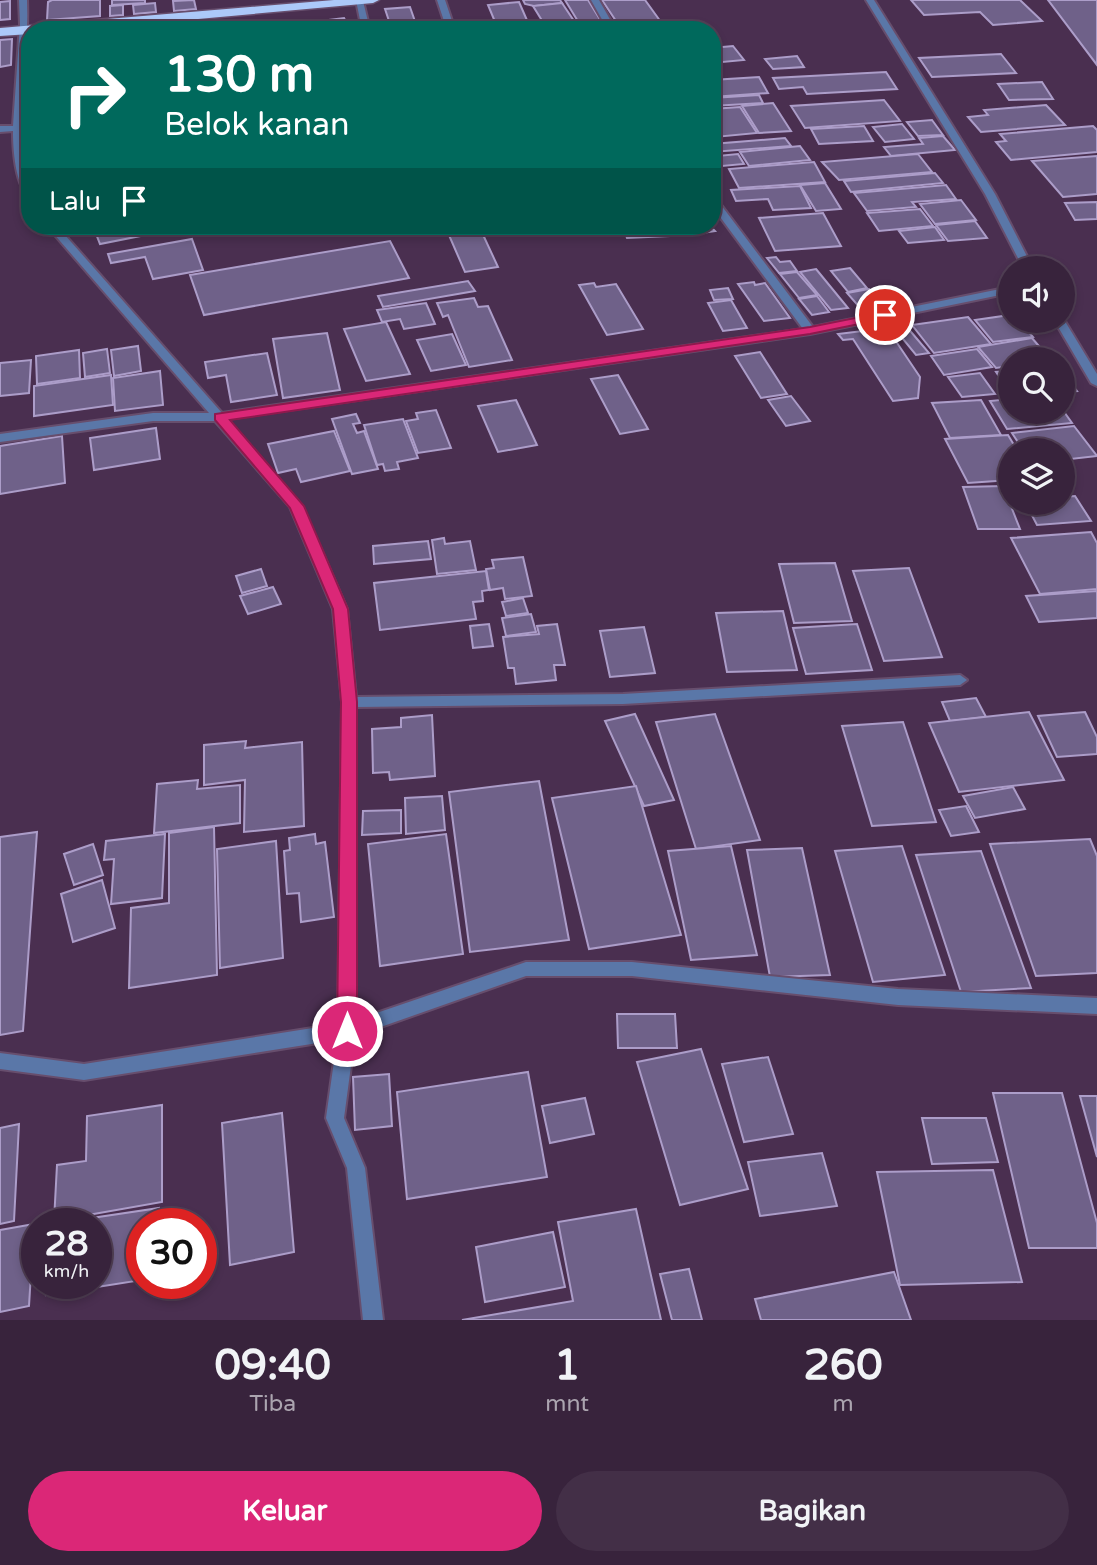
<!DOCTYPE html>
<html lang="id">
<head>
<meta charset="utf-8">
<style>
  body { margin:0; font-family:"Varela Round",sans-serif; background:#432f47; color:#f1f3f6; height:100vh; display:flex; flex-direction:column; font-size:26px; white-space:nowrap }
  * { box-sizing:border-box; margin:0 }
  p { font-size:23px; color:#aba4af }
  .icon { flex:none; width:38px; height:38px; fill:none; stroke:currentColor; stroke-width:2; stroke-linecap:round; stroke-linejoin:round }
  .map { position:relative; height:1320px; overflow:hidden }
  .sheet { display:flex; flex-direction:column; background:#38233c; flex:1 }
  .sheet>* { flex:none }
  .banner { position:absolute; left:21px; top:21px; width:700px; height:214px; border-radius:28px; box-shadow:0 4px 10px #0003,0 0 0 2px #524056; background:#00695c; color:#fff; overflow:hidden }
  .controls { position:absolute; left:998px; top:256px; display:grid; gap:14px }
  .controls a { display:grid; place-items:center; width:77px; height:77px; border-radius:50%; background:#38233c; box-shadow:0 4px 10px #0003,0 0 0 2px #524056; font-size:35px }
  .speed { position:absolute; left:21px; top:1208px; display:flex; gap:14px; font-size:35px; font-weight:700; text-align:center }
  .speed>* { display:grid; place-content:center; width:91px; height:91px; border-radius:50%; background:#38233c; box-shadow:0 4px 10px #0003,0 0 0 2px #524056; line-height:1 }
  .speed small { font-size:18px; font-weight:400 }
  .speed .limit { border:10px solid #d22; background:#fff; color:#111 }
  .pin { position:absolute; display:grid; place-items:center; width:60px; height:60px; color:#fff; margin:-30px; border:4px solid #fff; border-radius:50%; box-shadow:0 2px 7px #0007 }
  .me { position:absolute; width:77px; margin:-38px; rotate:0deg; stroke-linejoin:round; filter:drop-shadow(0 0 5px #0008) }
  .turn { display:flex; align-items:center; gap:24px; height:147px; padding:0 28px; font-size:32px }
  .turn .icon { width:91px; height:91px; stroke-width:2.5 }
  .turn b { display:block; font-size:49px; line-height:60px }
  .then { display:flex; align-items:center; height:66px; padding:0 28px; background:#0003; gap:14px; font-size:26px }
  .eta { display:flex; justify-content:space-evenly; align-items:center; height:119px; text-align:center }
  .eta b { font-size:42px; font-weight:800; line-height:49px }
  .action { display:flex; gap:14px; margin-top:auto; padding:14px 28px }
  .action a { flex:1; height:80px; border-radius:42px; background:#db2777; color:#fff; font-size:28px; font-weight:800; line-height:80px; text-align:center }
  .action a+a { background:#432f47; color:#f1f3f6 }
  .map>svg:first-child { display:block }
  .building { fill:#6f6189; stroke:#ac9dc9; stroke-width:2 }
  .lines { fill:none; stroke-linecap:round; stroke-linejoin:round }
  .lane-casing { stroke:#674e6d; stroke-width:4 }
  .street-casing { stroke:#674e6d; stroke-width:4 }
  .highway-casing { stroke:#674e6d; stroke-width:3 }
  .lane { fill:#5a77a8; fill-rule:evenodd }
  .street { fill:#5a77a8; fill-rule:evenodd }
  .highway { fill:#acc9f9; fill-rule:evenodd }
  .route { fill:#db2777; stroke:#8e194d; stroke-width:2 }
</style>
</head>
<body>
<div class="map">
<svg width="1097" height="1320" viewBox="0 0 1097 1320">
  <rect width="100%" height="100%" fill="#4a2f50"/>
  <g class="building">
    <polygon points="52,0 100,0 100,16 47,20 48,2"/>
    <polygon points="112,0 145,0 145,3 112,5"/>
    <polygon points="194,0 196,9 174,11 173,1"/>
    <polygon points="523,0 560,0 562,3 534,6 525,4"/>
    <polygon points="565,0 588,0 601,21 579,23"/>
    <polygon points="602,0 645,0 666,29 641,30 635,22 618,24"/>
    <polygon points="911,0 1020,0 1042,21 993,25 980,12 924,15"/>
    <polygon points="1048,0 1097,0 1097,65"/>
    <polygon points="10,1 10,19 0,20 0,2"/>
    <polygon points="519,2 530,27 498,29 488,5"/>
    <polygon points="155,3 156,12 134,14 133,5"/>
    <polygon points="562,3 576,24 546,27 533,6"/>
    <polygon points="123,5 123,15 110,16 110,6"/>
    <polygon points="410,7 418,30 392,30 385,9"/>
    <polygon points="344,18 350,30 281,30 279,26"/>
    <polygon points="273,20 276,30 199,30 198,28"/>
    <polygon points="12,39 11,65 0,67 0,40"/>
    <polygon points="733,46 744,60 712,63 712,48"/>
    <polygon points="1001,54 1016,73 932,77 919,58"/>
    <polygon points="797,56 804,67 773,69 765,59"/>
    <polygon points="886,72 897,89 807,94 803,87 779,89 773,78"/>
    <polygon points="759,77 768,93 712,97 712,80"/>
    <polygon points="1042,82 1053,99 1009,100 998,84"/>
    <polygon points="759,95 763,103 712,106 712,98"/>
    <polygon points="884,100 900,121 805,128 791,106"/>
    <polygon points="773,103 791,131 759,133 742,106"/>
    <polygon points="1046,105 1065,125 981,132 968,117 988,115 984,110"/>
    <polygon points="740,107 757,133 715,137 712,109"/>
    <polygon points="932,120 943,135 918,136 907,122"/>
    <polygon points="902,124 914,139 885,142 873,127"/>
    <polygon points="864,126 873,141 819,144 811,129"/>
    <polygon points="1093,126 1097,130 1097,152 1011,160 996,142 1006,141 1000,134"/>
    <polygon points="943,136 955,150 891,156 884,147 923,144 919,138"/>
    <polygon points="785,138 791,146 712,152 712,144"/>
    <polygon points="800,146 810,160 749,166 740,152"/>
    <polygon points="738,154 744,164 722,166 717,156"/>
    <polygon points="918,154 932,172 839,180 822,162"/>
    <polygon points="1097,156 1097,194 1063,197 1032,161"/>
    <polygon points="814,162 825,182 739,188 729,169"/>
    <polygon points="935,173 943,183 851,192 844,181"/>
    <polygon points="825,183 841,209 816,211 800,185"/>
    <polygon points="946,185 956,199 912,202 916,207 867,211 854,193"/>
    <polygon points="800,186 811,208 773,210 768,199 736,201 731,190"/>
    <polygon points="961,200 976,220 935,224 920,204"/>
    <polygon points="1097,202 1097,219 1075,220 1065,203"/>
    <polygon points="920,209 933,226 879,231 867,213"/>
    <polygon points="823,213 841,246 775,251 759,218"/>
    <polygon points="975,221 987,238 948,241 936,225"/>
    <polygon points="93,226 180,226 181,228 100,244"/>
    <polygon points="445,226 479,226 498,267 465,272"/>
    <polygon points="623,226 666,226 669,236 627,238"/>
    <polygon points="674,226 710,226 715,231 682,236"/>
    <polygon points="935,227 944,240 908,243 899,231"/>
    <polygon points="192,239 203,270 153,279 145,257 111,263 108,254"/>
    <polygon points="390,241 409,278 204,315 190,275"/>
    <polygon points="776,257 780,262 790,261 797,271 779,273 767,258"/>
    <polygon points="850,268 867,288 848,292 831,271"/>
    <polygon points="816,269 848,308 831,310 800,272"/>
    <polygon points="797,272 817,295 799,298 780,274"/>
    <polygon points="468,281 475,291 383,307 378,296"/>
    <polygon points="754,282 755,285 765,283 790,318 764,321 738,284"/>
    <polygon points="594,283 596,287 616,284 643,329 607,335 579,285"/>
    <polygon points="728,288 733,299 714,300 710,290"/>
    <polygon points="869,289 883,305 861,309 847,293"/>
    <polygon points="817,296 829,312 812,315 799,299"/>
    <polygon points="474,298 478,307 488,306 512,360 469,367 448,315 443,317 437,303"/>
    <polygon points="731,300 747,328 723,331 708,303"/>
    <polygon points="426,303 435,324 404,329 400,319 382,322 377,310"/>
    <polygon points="1010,315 1010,320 1019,320 1033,337 993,342 975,320"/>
    <polygon points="968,317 991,344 934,353 912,325"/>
    <polygon points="386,322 410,374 366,381 344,329"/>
    <polygon points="906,326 929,353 916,355 894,328"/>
    <polygon points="887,328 920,377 918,398 893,401 853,339 843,340 838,334"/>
    <polygon points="327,333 340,390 283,398 273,339"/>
    <polygon points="452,334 466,365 431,371 417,340"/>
    <polygon points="1032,338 1050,359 1010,359 1010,366 996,368 978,347"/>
    <polygon points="138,346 141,371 114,376 111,350"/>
    <polygon points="107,349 110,373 85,377 83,353"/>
    <polygon points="977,349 992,367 944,375 931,356"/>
    <polygon points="79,350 80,378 37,384 36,356"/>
    <polygon points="760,352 787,394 761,398 735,356"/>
    <polygon points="267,353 277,395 231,402 226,375 208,378 205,362"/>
    <polygon points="31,360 29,393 0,396 0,363"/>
    <polygon points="1062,370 1077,391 1062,392"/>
    <polygon points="160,371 163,405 115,411 113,378"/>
    <polygon points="1010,371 1010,393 996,372"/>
    <polygon points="980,373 995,394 962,397 948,377"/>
    <polygon points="111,375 113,405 34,416 34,386"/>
    <polygon points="618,375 648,429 620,434 591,379"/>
    <polygon points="791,396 810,421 786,426 768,400"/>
    <polygon points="1010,399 1010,411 1062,411 1062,409 1072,423 1007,429 990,401"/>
    <polygon points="516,400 537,445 498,452 478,406"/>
    <polygon points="981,400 1001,435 950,438 932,403"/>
    <polygon points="436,410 451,448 418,453 406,421 418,419 416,413"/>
    <polygon points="356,414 360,423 353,424 357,433 364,431 378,469 352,474 332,419"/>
    <polygon points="403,419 418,458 397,462 399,469 385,471 383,464 377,465 364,425"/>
    <polygon points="1074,426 1097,456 1062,460 1062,450 1023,450 1012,433"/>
    <polygon points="156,428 160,459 94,470 90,438"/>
    <polygon points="334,431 350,471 301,482 296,469 278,473 268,444"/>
    <polygon points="1008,435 1017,450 1010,450 1010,480 968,483 945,439"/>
    <polygon points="62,436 65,483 0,494 0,446"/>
    <polygon points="1003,486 1020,529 978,529 963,487"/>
    <polygon points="1075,496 1091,521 1037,525 1025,502 1062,502 1062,497"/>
    <polygon points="1091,532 1097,543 1097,589 1040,594 1011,538"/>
    <polygon points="444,538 445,544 470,541 476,570 437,574 432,540"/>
    <polygon points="428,541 431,559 374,564 373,546"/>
    <polygon points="523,557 532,596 505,599 503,588 490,590 486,569 494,568 492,560"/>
    <polygon points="835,563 852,621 794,623 779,564"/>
    <polygon points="909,568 942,657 884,661 853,571"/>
    <polygon points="261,569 267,586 242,593 236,576"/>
    <polygon points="486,571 489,590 482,591 483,601 473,602 476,619 380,630 374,583"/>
    <polygon points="273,587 281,604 248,614 240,596"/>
    <polygon points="1097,591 1097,618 1039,622 1026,596"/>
    <polygon points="523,598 528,613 506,616 502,602"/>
    <polygon points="783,611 797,670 727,672 716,613"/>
    <polygon points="531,614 536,632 506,636 502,618"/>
    <polygon points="489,624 493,646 473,648 470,626"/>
    <polygon points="557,624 565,665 554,665 556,680 516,684 514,668 508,668 503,637 539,634 537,626"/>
    <polygon points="857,624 872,670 806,674 793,628"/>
    <polygon points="644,627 655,673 610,677 600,631"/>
    <polygon points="976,698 986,717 950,721 942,702"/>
    <polygon points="1029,712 1064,780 959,792 929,723"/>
    <polygon points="1085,712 1097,737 1097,754 1057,757 1038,716"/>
    <polygon points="635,714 674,800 644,806 605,721"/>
    <polygon points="715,714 760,840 696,849 656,722"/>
    <polygon points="432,715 435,776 390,780 389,772 373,773 372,729 401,727 401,718"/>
    <polygon points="903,722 936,822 872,826 842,726"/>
    <polygon points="246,741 245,748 302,742 304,826 244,832 245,780 204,785 204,745"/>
    <polygon points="198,780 197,789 240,785 240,823 154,833 157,784"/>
    <polygon points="539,781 569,940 470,952 449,792"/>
    <polygon points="636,786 681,935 589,949 552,798"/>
    <polygon points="1013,787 1025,809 975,818 963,796"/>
    <polygon points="442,796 445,830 406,834 405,798"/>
    <polygon points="966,806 979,832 951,836 939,810"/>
    <polygon points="401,810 401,833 362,835 363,811"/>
    <polygon points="214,827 217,975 129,988 131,908 169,903 169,833"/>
    <polygon points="37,832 23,1031 0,1035 0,837"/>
    <polygon points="165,834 162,898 111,904 114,859 104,860 106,841"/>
    <polygon points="315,834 316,844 325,842 334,917 301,922 299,893 287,894 284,851 290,850 289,838"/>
    <polygon points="446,834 463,954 380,966 368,844"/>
    <polygon points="1090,839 1097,856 1097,973 1036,976 990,844"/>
    <polygon points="276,841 283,958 220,968 217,849"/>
    <polygon points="93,844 103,875 74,885 64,854"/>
    <polygon points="731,846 757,955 691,960 668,851"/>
    <polygon points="902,846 945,975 873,982 835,851"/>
    <polygon points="802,848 830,975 770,977 747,850"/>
    <polygon points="981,851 1031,988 961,992 916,855"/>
    <polygon points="102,880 115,928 73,942 61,894"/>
    <polygon points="617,1014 675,1014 677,1048 618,1048"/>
    <polygon points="701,1049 748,1189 680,1205 637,1062"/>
    <polygon points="768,1057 793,1134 744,1142 722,1064"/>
    <polygon points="528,1072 547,1177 407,1199 397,1092"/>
    <polygon points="389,1074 392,1126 355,1130 353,1077"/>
    <polygon points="993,1093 1062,1093 1097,1223 1097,1248 1029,1248"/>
    <polygon points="1080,1096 1097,1096 1097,1157"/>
    <polygon points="585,1098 594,1134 550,1143 542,1106"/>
    <polygon points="162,1105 162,1202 54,1221 57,1165 86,1161 87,1116"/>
    <polygon points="282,1113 294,1252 230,1265 222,1123"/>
    <polygon points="922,1118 986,1118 998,1162 932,1164"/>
    <polygon points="19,1124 14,1221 0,1224 0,1128"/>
    <polygon points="822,1153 837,1206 760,1216 748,1162"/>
    <polygon points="993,1170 1022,1282 900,1285 877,1172"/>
    <polygon points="159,1208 159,1223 142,1223 142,1280 46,1295 47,1283 96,1283 96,1223 58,1223"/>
    <polygon points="636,1209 661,1320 462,1320 573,1301 558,1222"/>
    <polygon points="34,1224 29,1306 0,1312 0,1230"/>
    <polygon points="553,1232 565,1287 485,1302 476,1247"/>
    <polygon points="689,1269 702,1320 672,1320 660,1274"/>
    <polygon points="894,1272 911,1320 761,1320 755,1299"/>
  </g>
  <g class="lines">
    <defs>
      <g id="lane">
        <polygon points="356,0 363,1 370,30 362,30"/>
        <polygon points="437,0 445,0 455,30 447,30"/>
      </g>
      <g id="street">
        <path d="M19,0H27C29,42 21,84 22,126C22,150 30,173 30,197C15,187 13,148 13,131L0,132V126H13L20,24Z"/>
        <polygon points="591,0 599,0 616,30 608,30"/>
        <polygon points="866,0 874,0 995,194 1033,268 1023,268 985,194"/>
        <polygon points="712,196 715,197 813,327 1010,287 1010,293 810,334 227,419 302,506 347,609 356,697 623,694 960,675 967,680 960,685 623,704 356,707 356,1020 526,962 632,962 898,989 1097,998 1097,1014 898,1005 632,976 526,976 355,1036 344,1118 365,1168 383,1320 363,1320 347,1168 326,1118 337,1040 84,1080 0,1069 0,1053 84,1064 338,1024 342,702 333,609 290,507 215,421 153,421 0,442 0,434 153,413 209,413 47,226 57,226 222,413 803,329 712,206"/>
        <polygon points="1063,318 1097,374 1097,386 1091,383 1054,320 1062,320"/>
      </g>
      <polygon id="highway" points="334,0 379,0 373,3 77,30 30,30 30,34 0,36 0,28"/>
    </defs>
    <use href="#lane" class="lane-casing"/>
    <use href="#street" class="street-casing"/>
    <use href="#highway" class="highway-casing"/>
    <use href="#lane" class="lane"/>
    <use href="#street" class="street"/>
    <use href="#highway" class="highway"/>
  </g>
  <polygon class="route" points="885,312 891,315 889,318 810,334 230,420 304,506 348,609 357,702 357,1031 354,1038 347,1040 340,1038 337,1031 341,702 333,609 290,508 215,420 215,414 810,327"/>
</svg>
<div class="controls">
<a><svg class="icon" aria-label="sound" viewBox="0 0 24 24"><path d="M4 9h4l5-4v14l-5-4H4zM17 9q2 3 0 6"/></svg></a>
<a><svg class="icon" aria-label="search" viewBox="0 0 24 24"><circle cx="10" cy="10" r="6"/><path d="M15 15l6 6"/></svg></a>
<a><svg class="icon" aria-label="layers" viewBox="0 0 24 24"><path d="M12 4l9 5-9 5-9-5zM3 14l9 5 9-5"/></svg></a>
</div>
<div class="speed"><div>28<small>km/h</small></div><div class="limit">30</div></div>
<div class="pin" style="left:885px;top:315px;background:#d93025"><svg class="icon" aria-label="arrive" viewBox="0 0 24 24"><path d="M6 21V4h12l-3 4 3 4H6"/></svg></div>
<svg class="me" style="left:347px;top:1031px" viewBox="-20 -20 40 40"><circle r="17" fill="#db2777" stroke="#fff" stroke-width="3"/><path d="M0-11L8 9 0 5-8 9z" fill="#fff"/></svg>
<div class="banner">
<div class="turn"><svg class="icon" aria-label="right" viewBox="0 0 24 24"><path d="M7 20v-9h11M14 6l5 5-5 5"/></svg><div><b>130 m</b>Belok kanan</div></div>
<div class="then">Lalu<svg class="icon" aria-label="arrive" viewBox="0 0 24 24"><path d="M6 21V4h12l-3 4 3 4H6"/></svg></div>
</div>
</div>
<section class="sheet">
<div class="eta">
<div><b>09:40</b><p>Tiba</p></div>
<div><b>1</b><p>mnt</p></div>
<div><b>260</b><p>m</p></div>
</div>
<div class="action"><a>Keluar</a><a>Bagikan</a></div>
</section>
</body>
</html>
